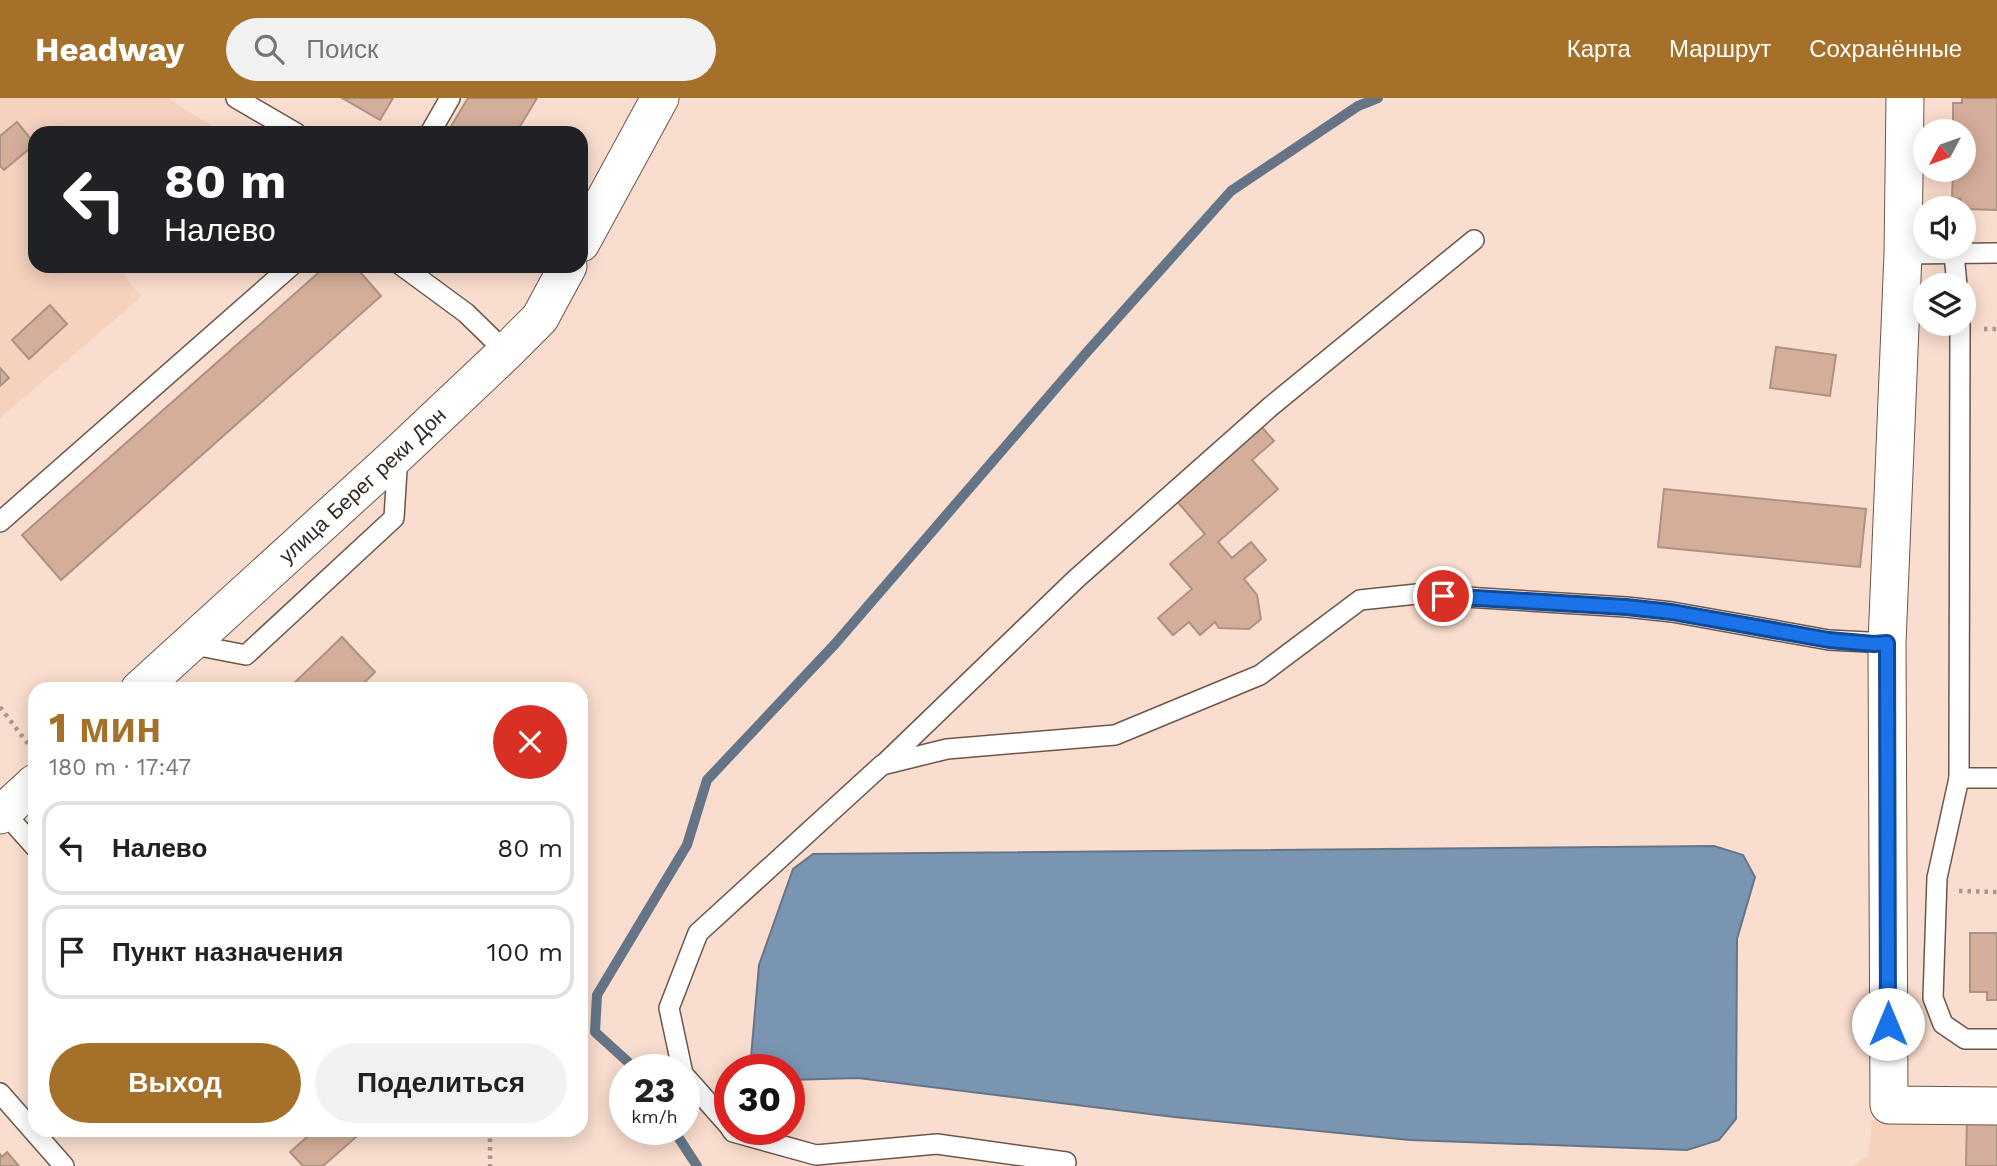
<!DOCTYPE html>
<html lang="ru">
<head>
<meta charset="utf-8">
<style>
  body { margin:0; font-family:"Work Sans",sans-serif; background:#f2f2f2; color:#222; height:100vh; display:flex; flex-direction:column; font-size:26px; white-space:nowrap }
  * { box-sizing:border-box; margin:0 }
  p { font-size:23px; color:#767676 }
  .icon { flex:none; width:38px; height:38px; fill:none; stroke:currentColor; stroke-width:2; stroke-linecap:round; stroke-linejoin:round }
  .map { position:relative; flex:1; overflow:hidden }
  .details { position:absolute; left:28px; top:584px; width:560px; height:455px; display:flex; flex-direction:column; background:#fff; border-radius:21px; box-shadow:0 4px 18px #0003 }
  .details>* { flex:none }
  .guide { position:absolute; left:28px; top:28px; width:560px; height:147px; border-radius:21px; box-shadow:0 4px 18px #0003; background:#202124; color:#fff; overflow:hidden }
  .needle { width:46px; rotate:229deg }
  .controls { position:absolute; left:1913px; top:21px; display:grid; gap:14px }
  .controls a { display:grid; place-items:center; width:63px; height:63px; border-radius:50%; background:#fff; box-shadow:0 4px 18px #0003; font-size:35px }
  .speed { position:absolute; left:609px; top:956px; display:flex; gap:14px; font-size:35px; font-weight:700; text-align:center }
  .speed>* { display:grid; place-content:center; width:91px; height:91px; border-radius:50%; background:#fff; box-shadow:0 4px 18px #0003; line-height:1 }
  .speed small { font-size:18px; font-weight:400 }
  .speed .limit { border:10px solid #d22; background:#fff; color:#111 }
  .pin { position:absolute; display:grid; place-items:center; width:60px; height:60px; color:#fff; margin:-30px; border:4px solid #fff; border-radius:50%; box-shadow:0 2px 7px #0007 }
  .me { position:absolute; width:77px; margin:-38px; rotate:0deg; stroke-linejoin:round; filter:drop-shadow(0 0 5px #0008) }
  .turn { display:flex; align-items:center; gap:24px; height:147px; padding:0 21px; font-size:32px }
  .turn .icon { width:91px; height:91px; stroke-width:2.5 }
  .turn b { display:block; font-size:49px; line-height:60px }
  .round { display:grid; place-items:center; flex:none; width:74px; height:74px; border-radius:37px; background:#f2f2f2 }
  .head { display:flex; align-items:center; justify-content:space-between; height:119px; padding:0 21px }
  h1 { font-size:42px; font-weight:700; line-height:52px; color:#a5702a }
  .button { display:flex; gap:14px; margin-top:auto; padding:14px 21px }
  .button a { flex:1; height:80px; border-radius:42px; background:#a5702a; color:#fff; font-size:28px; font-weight:700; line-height:80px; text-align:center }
  .button a+a { background:#f2f2f2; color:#222 }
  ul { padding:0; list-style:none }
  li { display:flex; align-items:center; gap:21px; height:94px; margin:0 14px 10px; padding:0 7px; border:4px solid #e0e0e0; border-radius:21px }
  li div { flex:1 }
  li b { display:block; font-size:26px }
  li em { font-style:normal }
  header { display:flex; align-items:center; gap:42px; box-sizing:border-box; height:98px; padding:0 35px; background:#a5702a; color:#fff }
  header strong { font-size:33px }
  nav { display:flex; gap:38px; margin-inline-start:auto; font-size:24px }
  .search { width:490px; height:63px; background:#f2f2f2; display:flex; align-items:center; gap:18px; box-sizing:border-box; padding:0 24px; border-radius:38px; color:#767676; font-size:26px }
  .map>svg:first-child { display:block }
  .built { fill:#f5d1be }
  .water { fill:#7a95b2; stroke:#657587; stroke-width:2 }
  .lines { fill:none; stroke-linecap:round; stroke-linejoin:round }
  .stream { stroke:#657587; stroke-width:10 }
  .building { fill:#d4ae9a; stroke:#ac9284; stroke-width:2 }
  .service-casing { stroke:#6e5649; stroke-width:22 }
  .minor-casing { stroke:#6e5649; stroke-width:39 }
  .path { stroke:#ab968b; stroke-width:4.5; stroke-dasharray:3.5 5; stroke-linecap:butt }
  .service { stroke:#fff; stroke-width:19 }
  .minor { stroke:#fff; stroke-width:37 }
  .route-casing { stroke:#114b97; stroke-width:18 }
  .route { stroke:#1a73e8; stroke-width:12 }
  .labels { text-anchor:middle; stroke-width:5; stroke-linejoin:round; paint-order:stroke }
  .street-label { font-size:21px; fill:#332923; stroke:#fff }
</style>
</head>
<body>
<header>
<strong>Headway</strong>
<div class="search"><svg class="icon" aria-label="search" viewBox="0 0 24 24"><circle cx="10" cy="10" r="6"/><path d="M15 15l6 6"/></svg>Поиск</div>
<nav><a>Карта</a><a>Маршрут</a><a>Сохранённые</a></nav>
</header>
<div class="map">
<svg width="1997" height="1068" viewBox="0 0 1997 1068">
  <rect width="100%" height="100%" fill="#f9ddce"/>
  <g class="built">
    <polygon points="0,0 167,0 223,35 35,35 35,168 117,168 141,199 0,320"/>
    <polygon points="1967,1020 1997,1068 1853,1068 1869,1057 1872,1022"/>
  </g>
  <polygon class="water" points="1714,748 1743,757 1755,779 1737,841 1736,1021 1719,1042 1687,1052 1410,1042 1174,1019 858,980 789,982 789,971 750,971 759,867 793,771 813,756"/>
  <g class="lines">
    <g class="stream">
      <polyline points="633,971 627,963 595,934 597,897 687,747 707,682 835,546 1087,254 1231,93 1358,8 1378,0"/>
      <polyline points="673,1031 697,1068"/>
    </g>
  </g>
  <g class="building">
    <polygon points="342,0 393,0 380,22"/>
    <polygon points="468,0 537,0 516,35 447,35"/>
    <polygon points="1962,0 1997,0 1997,112 1964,111 1961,110 1961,101 1952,100 1953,72 1964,72 1964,33 1953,33 1953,5 1962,5"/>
    <polygon points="17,24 35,46 4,72 0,68 0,38"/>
    <polygon points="326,168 355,168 381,198 61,482 22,437"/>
    <polygon points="50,207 67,226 29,261 12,242"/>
    <polygon points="1776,249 1836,257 1830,298 1770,290"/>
    <polygon points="0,270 9,280 0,288"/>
    <polygon points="1261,328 1274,343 1252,362 1278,391 1218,444 1232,460 1251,444 1266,462 1244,481 1257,497 1261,521 1249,531 1219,530 1215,524 1200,537 1189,524 1173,537 1158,520 1192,491 1170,466 1205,436 1175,401"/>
    <polygon points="1664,391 1866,411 1860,469 1658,449"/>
    <polygon points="342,539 375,574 357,592 287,592"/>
    <polygon points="1970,835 1997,835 1997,902 1987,902 1987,894 1970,894"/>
    <polygon points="1967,1020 1997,1020 1997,1068 1966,1068"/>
    <polygon points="315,1032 364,1032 323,1068 303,1068 290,1054"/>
    <polygon points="7,1054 19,1068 0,1068 0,1056 2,1059"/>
  </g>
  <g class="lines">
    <defs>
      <g id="service">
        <polyline points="236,0 296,35"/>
        <polyline points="430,35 450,0"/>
        <polyline points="1903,156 1997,155"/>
        <polyline points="1954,156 1957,187"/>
        <polyline points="402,168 466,215 506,254"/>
        <polyline points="1960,226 1959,680 1997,680"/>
        <polyline points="0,424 291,168"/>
        <polyline points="189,546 246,557 394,420 398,356"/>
        <polyline points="883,667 1076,481 1270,309 1474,142"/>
        <polyline points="1959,680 1937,780 1933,900 1943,926 1965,941 1997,941"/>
        <polyline points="3,713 35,749"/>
        <polyline points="682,971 669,910 698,835 882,667 947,651 1115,637 1260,577 1360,502 1417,496 1626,509 1672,514 1829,542 1887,545"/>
        <polyline points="684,977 730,1029"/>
        <polyline points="0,995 64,1068"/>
        <polyline points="731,1031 733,1034 816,1057 937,1046 1066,1064"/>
      </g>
      <g id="minor">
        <polyline points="1905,0 1903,156 1887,545 1889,1007 1997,1008"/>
        <polyline points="581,145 660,0"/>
        <path id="s1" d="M139,592L398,356L506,254L540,220L568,168"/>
        <polyline points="0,717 35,685"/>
      </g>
    </defs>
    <use href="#service" class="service-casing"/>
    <use href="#minor" class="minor-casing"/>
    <g class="path">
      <polyline points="1984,231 1997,231"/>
      <polyline points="0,609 32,651"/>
      <polyline points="1959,793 1997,794"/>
      <polyline points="490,1032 490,1068"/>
    </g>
    <use href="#service" class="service"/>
    <use href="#minor" class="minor"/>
  </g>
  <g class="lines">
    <defs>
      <polyline id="route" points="1443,498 1626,509 1672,514 1829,542 1874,546 1887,545 1888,926"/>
    </defs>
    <use href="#route" class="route-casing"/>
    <use href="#route" class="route"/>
  </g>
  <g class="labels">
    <g class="street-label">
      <text dy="7" stroke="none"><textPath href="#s1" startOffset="303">улица Берег реки Дон</textPath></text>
    </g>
  </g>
</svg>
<div class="controls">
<a><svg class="needle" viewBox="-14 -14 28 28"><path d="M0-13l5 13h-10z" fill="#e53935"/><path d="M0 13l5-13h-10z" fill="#767676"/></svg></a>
<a><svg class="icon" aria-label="sound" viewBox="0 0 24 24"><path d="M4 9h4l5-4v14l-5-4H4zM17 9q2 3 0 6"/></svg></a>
<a><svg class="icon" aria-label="layers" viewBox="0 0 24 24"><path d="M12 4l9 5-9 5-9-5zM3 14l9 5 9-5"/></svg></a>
</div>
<div class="speed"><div>23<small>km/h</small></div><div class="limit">30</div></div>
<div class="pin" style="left:1443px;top:498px;background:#d93025"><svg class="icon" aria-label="arrive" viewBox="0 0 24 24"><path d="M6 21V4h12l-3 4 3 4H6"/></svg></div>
<svg class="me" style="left:1888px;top:926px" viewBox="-20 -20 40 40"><circle r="19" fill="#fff"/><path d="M0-13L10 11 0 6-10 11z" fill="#1a73e8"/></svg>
<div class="guide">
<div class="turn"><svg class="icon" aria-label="left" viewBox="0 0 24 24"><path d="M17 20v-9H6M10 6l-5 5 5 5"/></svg><div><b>80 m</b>Налево</div></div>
</div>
<section class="details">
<div class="head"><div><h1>1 мин</h1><p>180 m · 17:47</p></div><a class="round" style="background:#d93025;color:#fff"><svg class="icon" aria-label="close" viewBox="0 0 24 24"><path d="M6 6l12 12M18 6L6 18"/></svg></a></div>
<ul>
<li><svg class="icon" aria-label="left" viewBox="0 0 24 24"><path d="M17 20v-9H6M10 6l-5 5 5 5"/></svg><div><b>Налево</b></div><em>80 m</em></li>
<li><svg class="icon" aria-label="arrive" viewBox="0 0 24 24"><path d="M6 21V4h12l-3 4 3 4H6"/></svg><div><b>Пункт назначения</b></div><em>100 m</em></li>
</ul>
<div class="button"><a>Выход</a><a>Поделиться</a></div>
</section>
</div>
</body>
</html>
